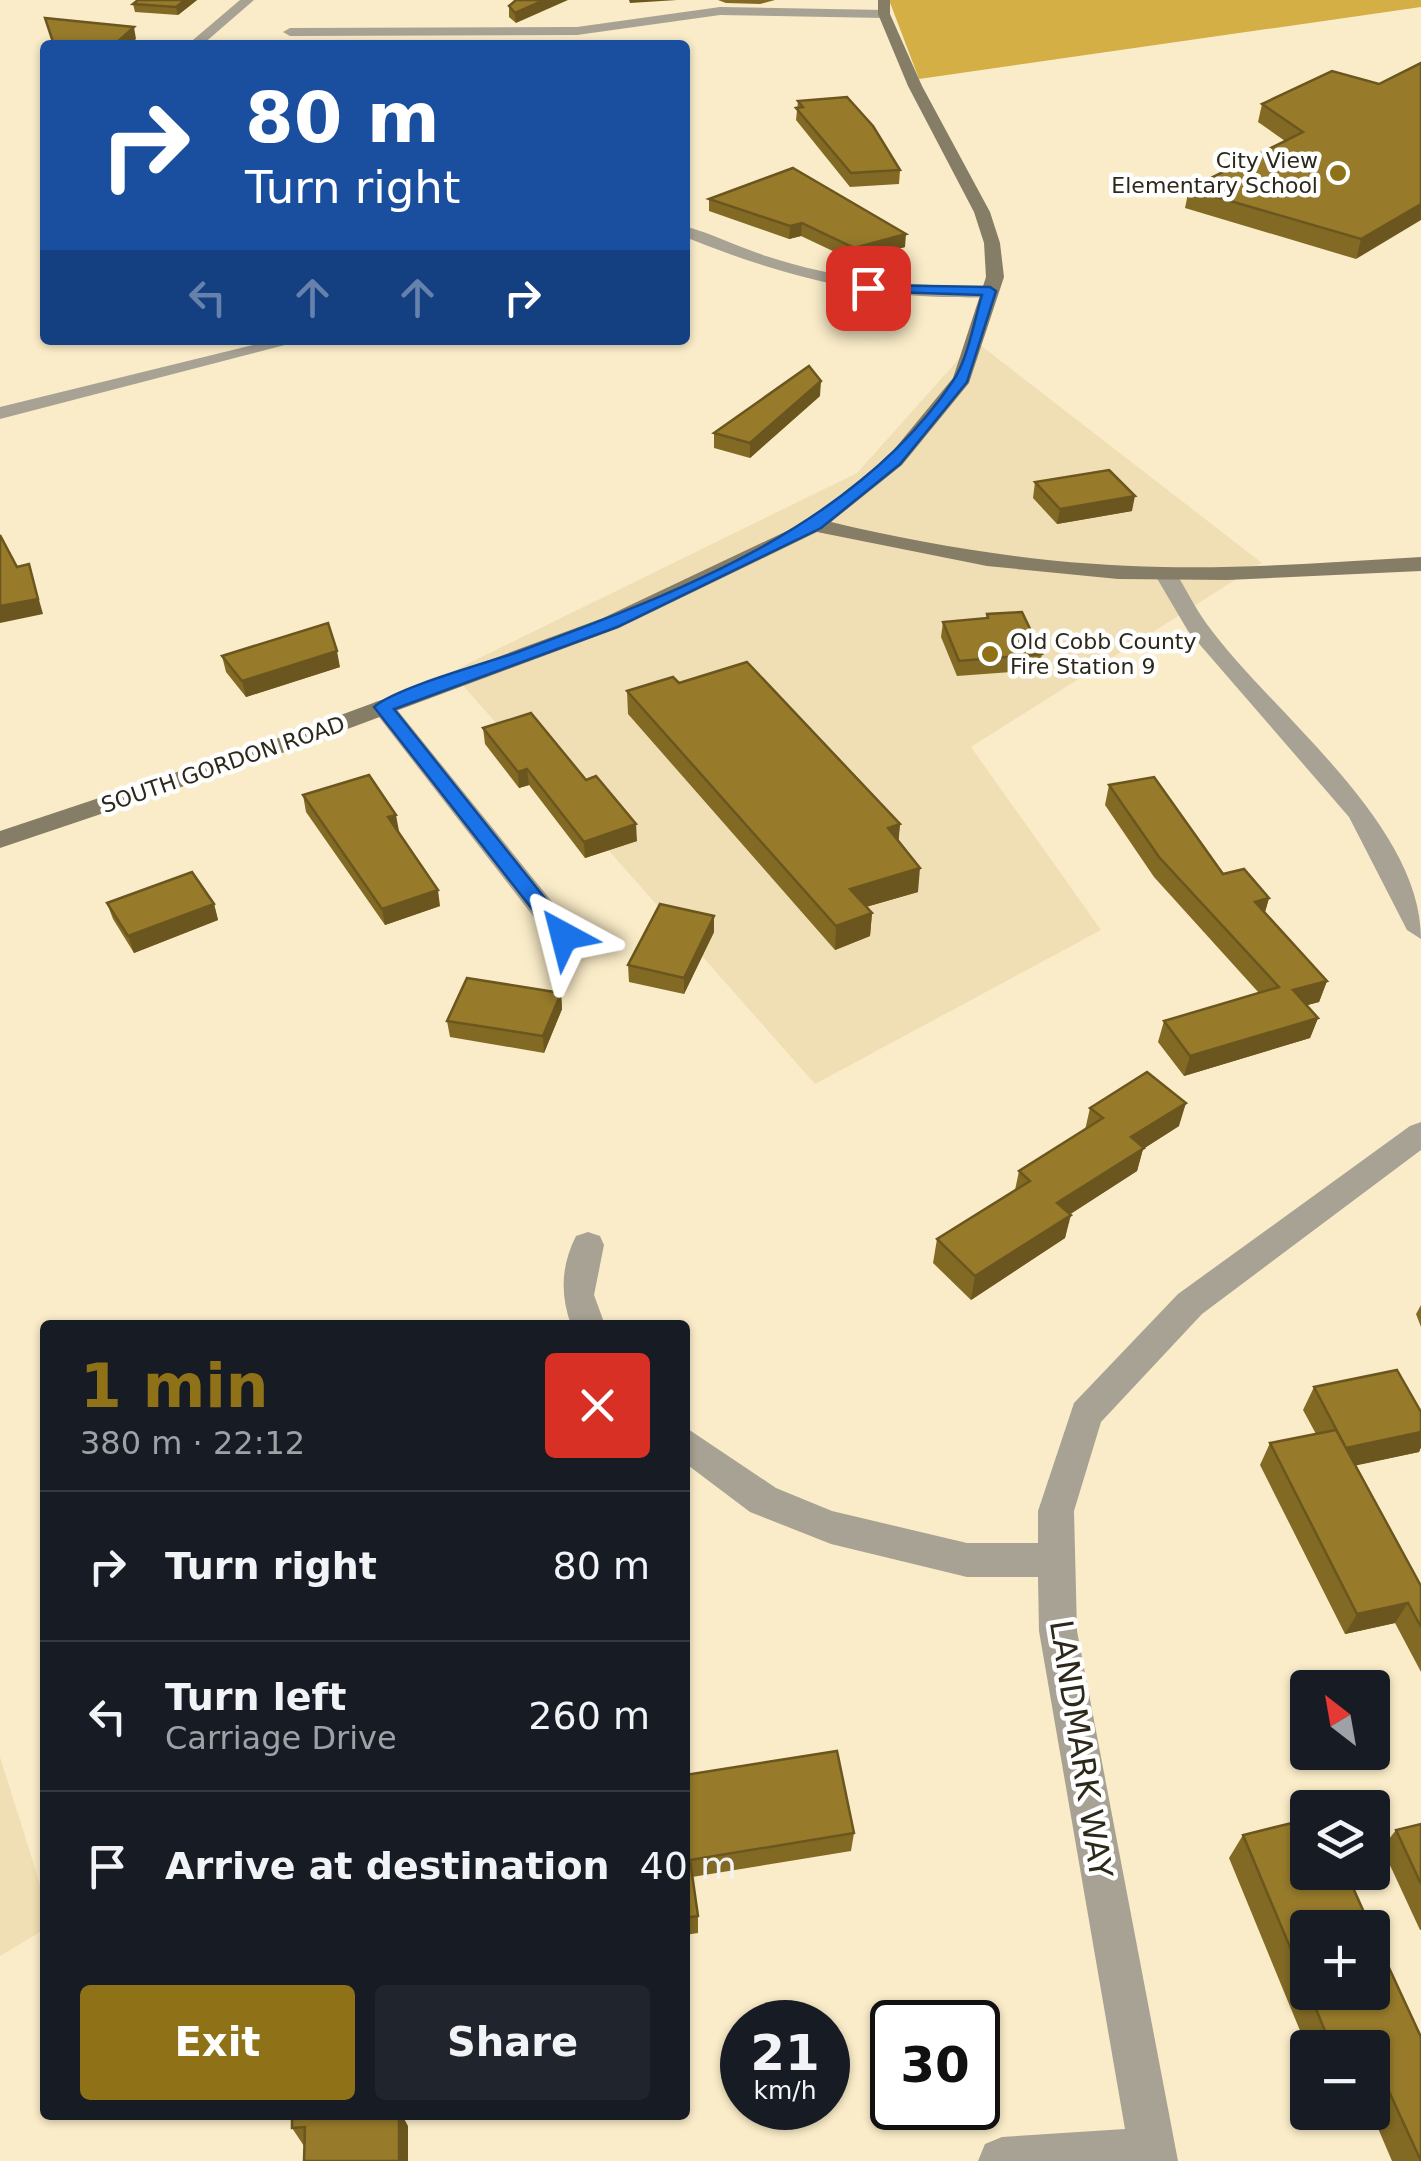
<!DOCTYPE html>
<html lang="en">
<head>
<meta charset="utf-8">
<style>
  body { margin:0; font-family:"DejaVu Sans",sans-serif; background:#20242c; color:#f1f3f6; height:100vh; display:flex; flex-direction:column; font-size:38px; white-space:nowrap }
  * { box-sizing:border-box; margin:0 }
  p { font-size:32px; color:#9ea1a6 }
  .icon { flex:none; width:55px; height:55px; fill:none; stroke:currentColor; stroke-width:2; stroke-linecap:round; stroke-linejoin:round }
  .map { position:relative; flex:1; overflow:hidden }
  .panel { position:absolute; left:40px; top:1320px; width:650px; height:800px; display:flex; flex-direction:column; background:#171b24; border-radius:10px; box-shadow:0 2px 8px #0004 }
  .panel>* { flex:none }
  .top-card { position:absolute; left:40px; top:40px; width:650px; height:305px; border-radius:10px; box-shadow:0 2px 8px #0004; background:#1a4fa0; color:#fff; overflow:hidden }
  .needle { width:65px; rotate:329deg }
  .controls { position:absolute; left:1290px; top:1670px; display:grid; gap:20px }
  .controls a { display:grid; place-items:center; width:100px; height:100px; border-radius:10px; background:#171b24; box-shadow:0 2px 8px #0004; font-size:50px }
  .speed { position:absolute; left:720px; top:2000px; display:flex; gap:20px; font-size:50px; font-weight:700; text-align:center }
  .speed>* { display:grid; place-content:center; width:130px; height:130px; border-radius:50%; background:#171b24; box-shadow:0 2px 8px #0004; line-height:1 }
  .speed small { font-size:25px; font-weight:400 }
  .speed .limit { border:5px solid #111; border-radius:15px; background:#fff; color:#111 }
  .pin { position:absolute; display:grid; place-items:center; width:85px; height:85px; color:#fff; margin:-42px; border-radius:20px; box-shadow:0 5px 15px #0006 }
  .me { position:absolute; width:110px; margin:-55px; rotate:322deg; stroke-linejoin:round; filter:drop-shadow(0 0 8px #0008) }
  .turn { display:flex; align-items:center; gap:35px; height:210px; padding:0 40px; font-size:45px }
  .turn .icon { width:130px; height:130px; stroke-width:2.5 }
  .turn b { display:block; font-size:70px; line-height:85px }
  .lanes { display:flex; align-items:center; height:95px; padding:0 40px; background:#0003; justify-content:center; gap:50px; direction:ltr }
  .lanes .off { opacity:.35 }
  .round { display:grid; place-items:center; flex:none; width:105px; height:105px; border-radius:10px; background:#20242c }
  .head { display:flex; align-items:center; justify-content:space-between; height:170px; padding:0 40px }
  h1 { font-size:60px; font-weight:600; line-height:75px; color:#8f7217 }
  .button { display:flex; gap:20px; margin-top:auto; padding:20px 40px }
  .button a { flex:1; height:115px; border-radius:10px; background:#8f7217; color:#fff; font-size:40px; font-weight:600; line-height:115px; text-align:center }
  .button a+a { background:#20242c; color:#f1f3f6 }
  ul { padding:0; list-style:none }
  li { display:flex; align-items:center; gap:30px; height:150px; padding:0 40px; border-top:2px solid #363941 }
  li div { flex:1 }
  li b { display:block; font-size:38px }
  li em { font-style:normal }
  .map>svg:first-child { display:block }
  .built { fill:#f0dfb4 }
  .forest { fill:#d3af45 }
  .lines { fill:none; stroke-linecap:round; stroke-linejoin:round }
  .street { fill:#a7a293; fill-rule:evenodd }
  .secondary { fill:#867d67; fill-rule:evenodd }
  .wall { fill:#826a25 }
  .shaded-wall { fill:#6a561e }
  .building { fill:#977b2b; stroke:#6a561e; stroke-width:2.5 }
  .route { fill:#1a73e8; stroke:#114b97; stroke-width:2.5 }
  .poi-dot { fill:#8f7217; stroke:#fff; stroke-width:4 }
  .labels { text-anchor:middle; stroke-width:9; stroke-linejoin:round; paint-order:stroke }
  .far-poi-label { font-size:22px; fill:#2d281a; stroke:#fff; text-anchor:end }
  .far-street-label { font-size:22px; fill:#2d281a; stroke:#fff }
  .near-street-label { font-size:32px; fill:#2d281a; stroke:#fff }
</style>
</head>
<body>
<div class="map">
<svg width="1421" height="2161" viewBox="0 0 1421 2161">
  <rect width="100%" height="100%" fill="#faecc8"/>
  <g class="built">
    <polygon points="975,341 1262,563 971,747 1101,930 815,1084 451,672 857,473"/>
    <polygon points="0,1757 45,1900 45,1929 0,1956"/>
  </g>
  <polygon class="forest" points="889,0 1421,0 1421,7 919,79"/>
  <g class="lines">
    <g class="street">
      <polygon points="240,0 254,0 202,45 187,45"/>
      <polygon points="720,7 884,10 890,14 884,18 720,15 577,35 290,36 283,32 290,28 577,27"/>
      <path d="M685,226C712,234 739,247 766,256C839,280 914,287 990,286L999,291C988,300 969,297 954,297C861,297 771,272 685,237Z"/>
      <polygon points="273,340 304,340 0,419 0,407"/>
      <path d="M1166,568L1174,570C1185,587 1194,606 1206,623C1271,713 1421,822 1421,939L1407,930L1349,817L1188,631L1155,575Z"/>
      <polygon points="383,700 391,702 574,929 578,936 574,943 554,943 375,712 371,707 375,702"/>
      <polygon points="1421,1122 1421,1150 1202,1314 1101,1422 1074,1511 1077,1631 1178,2161 978,2161 985,2144 1002,2137 1125,2129 1039,1631 1038,1577 967,1577 831,1544 750,1512 685,1463 685,1427 776,1488 832,1511 967,1543 1038,1543 1038,1511 1074,1403 1178,1294 1410,1126"/>
      <path d="M588,1232L600,1236L604,1245L594,1295L605,1325H571C560,1294 561,1266 576,1236Z"/>
    </g>
    <path class="secondary" d="M878,0H890V14L922,86L990,212L1000,243L1004,277L969,383L902,465L831,522C940,548 1051,565 1162,567C1249,569 1335,562 1421,557V571L1227,580L1118,579L987,566L817,532L619,628L291,750L0,848V831L273,740L603,618L808,521L888,457L953,378L986,277L984,243L974,212L908,86L878,14Z"/>
  </g>
  <g class="wall">
    <polygon points="138,0 197,0 178,15 135,12 133,4"/>
    <polygon points="516,0 516,23 509,17 509,6"/>
    <polygon points="718,0 775,0 760,4 726,3"/>
    <polygon points="1421,63 1356,259 1185,208 1189,189 1285,141 1258,122 1262,104 1379,84"/>
    <polygon points="798,101 900,170 899,184 850,187 796,120"/>
    <polygon points="709,199 905,247 854,261 801,236 789,239 709,211"/>
    <polygon points="820,396 750,458 714,448 714,433"/>
    <polygon points="1035,482 1132,511 1057,524 1033,498"/>
    <polygon points="987,614 1042,654 1039,670 957,676 941,637 943,622 986,618"/>
    <polygon points="222,656 340,667 246,697 226,672"/>
    <polygon points="679,683 900,824 898,841 918,892 866,907 872,913 870,936 835,950 628,714 627,691"/>
    <polygon points="483,728 586,780 637,841 585,858 529,785 519,788 485,744"/>
    <polygon points="1109,785 1223,874 1269,898 1265,912 1327,981 1319,1002 1307,1005 1318,1018 1310,1038 1184,1076 1158,1042 1164,1021 1259,993 1154,877 1105,805"/>
    <polygon points="303,795 399,831 398,832 440,906 385,925 306,812"/>
    <polygon points="107,903 214,904 218,920 134,953 113,919"/>
    <polygon points="714,932 684,994 629,982 628,965"/>
    <polygon points="561,993 562,1009 544,1053 450,1037 447,1021"/>
    <polygon points="1090,1108 1179,1126 1143,1149 1137,1171 1070,1214 1065,1238 971,1300 933,1263 937,1239 1015,1190 1019,1171 1085,1130"/>
    <polygon points="1421,1305 1421,1327 1416,1314"/>
    <polygon points="1314,1387 1421,1412 1421,1447 1419,1452 1356,1465 1421,1586 1421,1672 1395,1623 1345,1634 1260,1465 1270,1443 1316,1434 1303,1410"/>
    <polygon points="685,1775 854,1833 851,1851 692,1877 698,1916 698,1933 685,1935"/>
    <polygon points="1421,1824 1421,1930 1420,1930 1382,1848 1396,1830"/>
    <polygon points="1243,1835 1308,1928 1308,1992 1372,1992 1421,2161 1392,2161 1371,2112 1372,2112 1372,2048 1308,2048 1308,2050 1229,1858"/>
    <polygon points="292,2115 408,2126 408,2161 304,2161 304,2146 292,2128"/>
  </g>
  <g class="shaded-wall">
    <polygon points="185,0 197,0 178,15 176,7"/>
    <polygon points="544,0 568,0 516,23 515,13"/>
    <polygon points="629,0 677,0 630,3"/>
    <polygon points="134,27 136,39 129,45 114,45"/>
    <polygon points="1421,204 1421,220 1356,259 1361,239"/>
    <polygon points="802,223 801,236 789,239 790,226"/>
    <polygon points="906,234 905,247 854,261 854,248"/>
    <polygon points="821,381 820,396 750,458 750,443"/>
    <polygon points="1135,496 1132,511 1057,524 1060,509"/>
    <polygon points="29,564 43,614 0,623 0,606"/>
    <polygon points="337,651 340,667 246,697 242,681"/>
    <polygon points="527,769 529,785 519,788 518,772"/>
    <polygon points="396,815 399,831 391,834 388,817"/>
    <polygon points="636,824 637,841 585,858 584,842"/>
    <polygon points="900,824 898,848 888,828"/>
    <polygon points="920,868 918,892 848,912 850,889"/>
    <polygon points="438,890 440,906 385,925 382,909"/>
    <polygon points="1269,898 1263,919 1255,902"/>
    <polygon points="214,904 218,920 134,953 128,936"/>
    <polygon points="872,913 870,936 835,950 836,926"/>
    <polygon points="714,916 714,932 684,994 684,978"/>
    <polygon points="1327,981 1319,1002 1286,1011 1293,990"/>
    <polygon points="561,993 562,1009 544,1053 543,1036"/>
    <polygon points="1318,1018 1310,1038 1184,1076 1190,1056"/>
    <polygon points="1186,1103 1179,1126 1143,1149 1137,1171 1052,1226 1057,1203 1131,1137"/>
    <polygon points="1071,1215 1065,1238 971,1300 975,1276"/>
    <polygon points="1421,1432 1421,1447 1419,1452 1335,1470 1346,1448"/>
    <polygon points="1408,1603 1395,1623 1345,1634 1357,1614"/>
    <polygon points="1386,2085 1372,2098 1372,2089"/>
    <polygon points="399,2115 402,2115 408,2126 408,2161 399,2161"/>
  </g>
  <g class="building">
    <polygon points="138,0 185,0 176,7 133,4"/>
    <polygon points="516,0 544,0 515,13 509,6"/>
    <polygon points="45,18 134,27 114,45 54,45"/>
    <polygon points="1421,63 1421,204 1361,239 1189,189 1303,132 1262,104 1332,71 1379,84"/>
    <polygon points="847,97 873,126 900,170 851,173 796,108 803,107 798,101"/>
    <polygon points="793,168 906,234 854,248 802,223 790,226 709,199"/>
    <polygon points="809,366 821,381 750,443 714,433"/>
    <polygon points="1109,470 1135,496 1060,509 1035,482"/>
    <polygon points="0,535 17,567 29,564 38,599 0,606"/>
    <polygon points="1022,612 1042,654 959,661 943,622 988,618 987,614"/>
    <polygon points="328,623 337,651 242,681 222,656"/>
    <polygon points="747,662 900,824 888,828 920,868 850,889 872,913 836,926 627,691 673,677 679,683"/>
    <polygon points="531,713 586,780 596,776 636,824 584,842 527,769 518,772 483,728"/>
    <polygon points="369,775 396,815 388,817 438,890 382,909 303,795"/>
    <polygon points="1154,777 1223,874 1244,869 1269,898 1255,902 1327,981 1293,990 1318,1018 1190,1056 1164,1021 1279,987 1159,857 1109,785"/>
    <polygon points="192,872 214,904 128,936 107,903"/>
    <polygon points="660,904 714,916 684,978 628,965"/>
    <polygon points="467,978 561,993 543,1036 447,1021"/>
    <polygon points="1147,1072 1186,1103 1131,1137 1144,1148 1057,1203 1071,1215 975,1276 937,1239 1030,1181 1019,1171 1103,1118 1090,1108"/>
    <polygon points="1397,1370 1421,1412 1421,1432 1346,1448 1314,1387"/>
    <polygon points="1336,1430 1421,1586 1421,1627 1408,1603 1357,1614 1270,1443"/>
    <polygon points="837,1751 854,1833 690,1860 698,1916 685,1918 685,1775"/>
    <polygon points="1308,1819 1308,1872 1346,1872 1371,1928 1308,1928 1308,1990 1243,1835"/>
    <polygon points="1421,1824 1421,1884 1396,1830"/>
    <polygon points="1372,1931 1421,2037 1421,2161 1386,2085 1372,2089 1372,2048 1332,2048 1309,1992 1372,1992"/>
    <polygon points="292,2115 399,2115 399,2161 304,2161 305,2127 292,2128"/>
  </g>
  <path class="route" d="M868,285L990,287L996,291L967,382L900,464L821,528L617,627L394,709L575,936L564,943L557,941L374,707C395,688 483,664 515,653C674,594 854,528 953,381C968,359 974,321 982,295L864,291Z"/>
  <g class="poi-dot">
    <circle cx="1338" cy="173" r="10"/>
    <circle cx="990" cy="654" r="10"/>
  </g>
  <g class="labels">
    <g class="far-poi-label">
      <text x="1318" y="168">City View<tspan x="1318" dy="25">Elementary School</tspan></text>
      <text x="1010" y="649" text-anchor="start">Old Cobb County<tspan x="1010" dy="25">Fire Station 9</tspan></text>
    </g>
    <g class="far-street-label">
      <text transform="translate(223 764) rotate(-19)" y="8">SOUTH GORDON ROAD</text>
    </g>
    <g class="near-street-label">
      <text transform="translate(1081 1749) rotate(81)" y="11">LANDMARK WAY</text>
    </g>
  </g>
</svg>
<div class="controls">
<a><svg class="needle" viewBox="-14 -14 28 28"><path d="M0-13l5 13h-10z" fill="#e53935"/><path d="M0 13l5-13h-10z" fill="#9ea1a6"/></svg></a>
<a><svg class="icon" aria-label="layers" viewBox="0 0 24 24"><path d="M12 4l9 5-9 5-9-5zM3 14l9 5 9-5"/></svg></a>
<a>+</a>
<a>−</a>
</div>
<div class="speed"><div>21<small>km/h</small></div><div class="limit">30</div></div>
<div class="pin" style="left:868px;top:288px;background:#d93025"><svg class="icon" aria-label="arrive" viewBox="0 0 24 24"><path d="M6 21V4h12l-3 4 3 4H6"/></svg></div>
<svg class="me" style="left:564px;top:936px" viewBox="-20 -20 40 40"><path d="M0-17L14 15 0 8-14 15z" fill="#1a73e8" stroke="#fff" stroke-width="4"/></svg>
<div class="top-card">
<div class="turn"><svg class="icon" aria-label="right" viewBox="0 0 24 24"><path d="M7 20v-9h11M14 6l5 5-5 5"/></svg><div><b>80 m</b>Turn right</div></div>
<div class="lanes"><svg class="icon off" aria-label="left" viewBox="0 0 24 24"><path d="M17 20v-9H6M10 6l-5 5 5 5"/></svg><svg class="icon off" aria-label="ahead" viewBox="0 0 24 24"><path d="M12 20V5M6 11l6-6 6 6"/></svg><svg class="icon off" aria-label="ahead" viewBox="0 0 24 24"><path d="M12 20V5M6 11l6-6 6 6"/></svg><svg class="icon" aria-label="right" viewBox="0 0 24 24"><path d="M7 20v-9h11M14 6l5 5-5 5"/></svg></div>
</div>
<section class="panel">
<div class="head"><div><h1>1 min</h1><p>380 m · 22:12</p></div><a class="round" style="background:#d93025;color:#fff"><svg class="icon" aria-label="close" viewBox="0 0 24 24"><path d="M6 6l12 12M18 6L6 18"/></svg></a></div>
<ul>
<li><svg class="icon" aria-label="right" viewBox="0 0 24 24"><path d="M7 20v-9h11M14 6l5 5-5 5"/></svg><div><b>Turn right</b></div><em>80 m</em></li>
<li><svg class="icon" aria-label="left" viewBox="0 0 24 24"><path d="M17 20v-9H6M10 6l-5 5 5 5"/></svg><div><b>Turn left</b><p>Carriage Drive</p></div><em>260 m</em></li>
<li><svg class="icon" aria-label="arrive" viewBox="0 0 24 24"><path d="M6 21V4h12l-3 4 3 4H6"/></svg><div><b>Arrive at destination</b></div><em>40 m</em></li>
</ul>
<div class="button"><a>Exit</a><a>Share</a></div>
</section>
</div>
</body>
</html>
